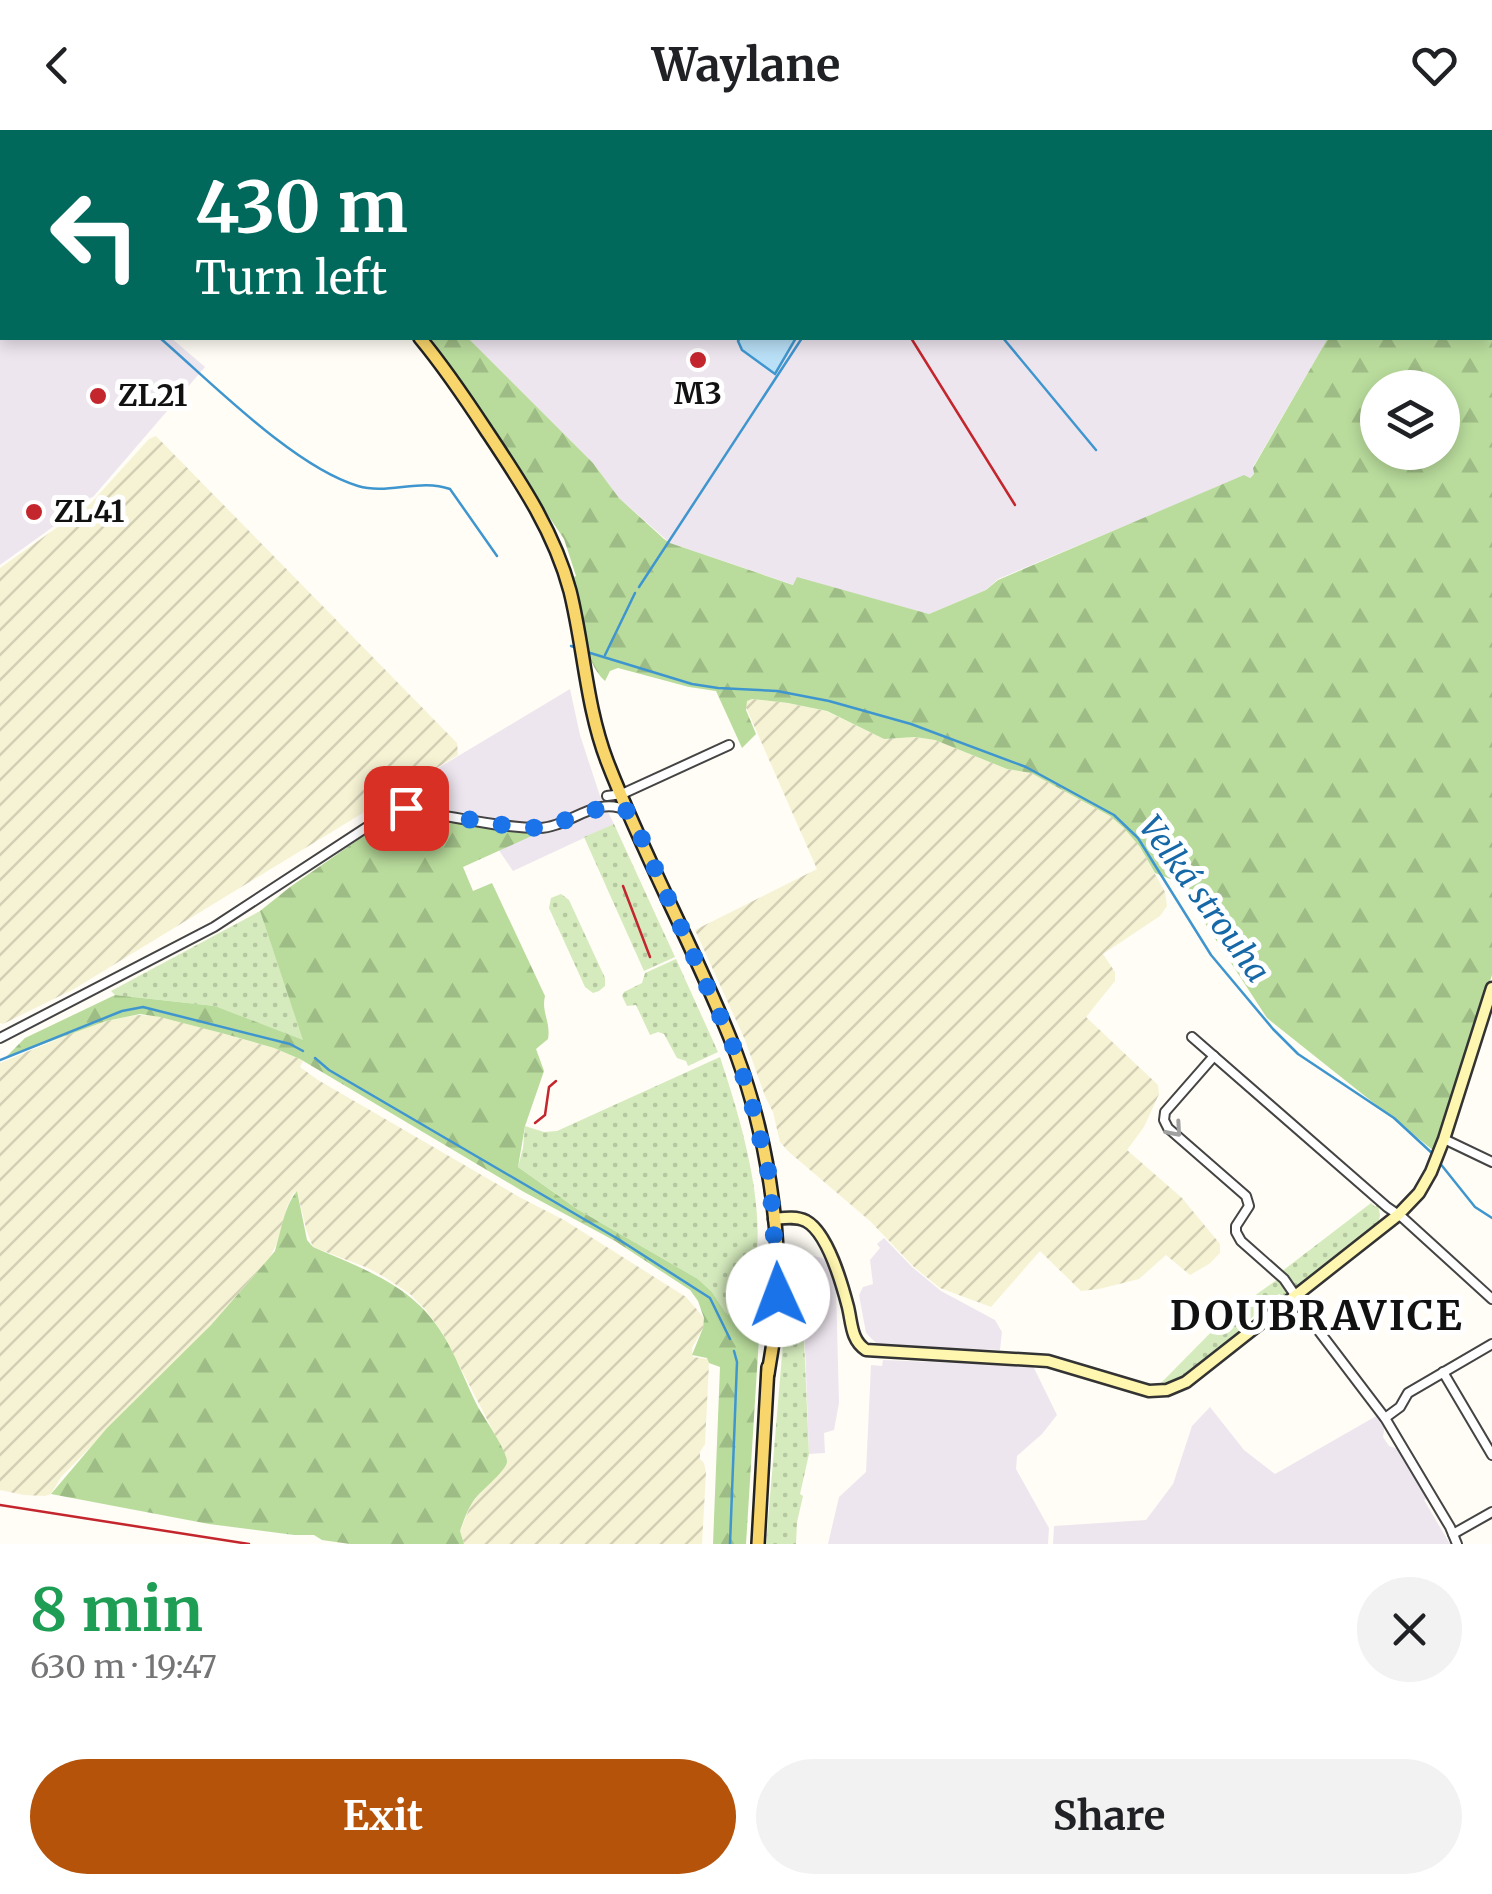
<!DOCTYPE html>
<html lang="en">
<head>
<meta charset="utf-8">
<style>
  body { margin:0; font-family:Merriweather,serif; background:#f2f2f2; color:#202124; height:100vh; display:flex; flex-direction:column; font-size:38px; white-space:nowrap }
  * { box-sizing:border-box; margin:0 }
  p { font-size:32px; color:#757577 }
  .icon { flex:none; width:55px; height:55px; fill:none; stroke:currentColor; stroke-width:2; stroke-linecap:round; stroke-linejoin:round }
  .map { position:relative; height:1414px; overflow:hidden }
  .side { display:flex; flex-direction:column; background:#fff; flex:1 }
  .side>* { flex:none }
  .guide { position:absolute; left:0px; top:0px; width:1492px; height:210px; box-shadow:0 5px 15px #0003; background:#00695c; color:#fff; overflow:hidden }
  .buttons { position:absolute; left:1360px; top:240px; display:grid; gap:20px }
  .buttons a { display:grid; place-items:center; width:100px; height:100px; border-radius:50%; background:#fff; box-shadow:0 5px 15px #0003; font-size:50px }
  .pin { position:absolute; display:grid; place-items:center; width:85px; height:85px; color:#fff; margin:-42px; border-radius:20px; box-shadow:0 5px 15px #0006 }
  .me { position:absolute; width:110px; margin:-55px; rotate:358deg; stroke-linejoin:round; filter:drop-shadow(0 0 8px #0008) }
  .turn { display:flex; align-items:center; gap:35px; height:210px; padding:0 30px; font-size:45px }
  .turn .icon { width:130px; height:130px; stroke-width:2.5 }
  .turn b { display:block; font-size:70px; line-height:85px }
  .round { display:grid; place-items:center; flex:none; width:105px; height:105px; border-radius:52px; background:#f2f2f2 }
  .overview { display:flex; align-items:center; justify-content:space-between; height:170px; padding:0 30px }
  h1 { font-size:60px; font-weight:700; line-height:75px; color:#1e9e55 }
  .cta { display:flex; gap:20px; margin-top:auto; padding:20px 30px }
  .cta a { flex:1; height:115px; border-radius:60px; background:#b45309; color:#fff; font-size:40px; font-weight:700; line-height:115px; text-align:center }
  .cta a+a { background:#f2f2f2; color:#202124 }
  header { display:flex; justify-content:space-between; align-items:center; height:130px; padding:0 30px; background:#fff; font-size:45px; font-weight:700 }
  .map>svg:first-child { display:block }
  .industrial { fill:#eee6ef }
  .farmland { fill:url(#farmland-furrows) }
  .green { fill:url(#green-dots) }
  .forest { fill:url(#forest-firs); fill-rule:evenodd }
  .water { fill:#b9e0f7; stroke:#3f96cf; stroke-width:2.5 }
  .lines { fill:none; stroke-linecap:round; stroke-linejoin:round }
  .stream { stroke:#3f96cf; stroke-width:2.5 }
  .street-casing { stroke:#444; stroke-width:12 }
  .secondary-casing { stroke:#333; stroke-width:15 }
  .primary-casing { stroke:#222; stroke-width:16 }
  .street { stroke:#fff; stroke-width:8 }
  .secondary { stroke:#fff6b0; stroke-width:10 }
  .primary { stroke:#f9d66b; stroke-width:11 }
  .rail { stroke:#c4262e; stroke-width:2.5 }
  .oneway { stroke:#a0a0a0 }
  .route { stroke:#1a73e8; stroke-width:18; stroke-dasharray:0 32.4 }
  .poi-dot { fill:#c4262e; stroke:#fff; stroke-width:4 }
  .labels { text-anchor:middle; stroke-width:10; stroke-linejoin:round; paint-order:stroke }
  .poi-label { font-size:30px; font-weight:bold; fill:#111; stroke:#fff; text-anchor:start }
  .water-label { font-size:32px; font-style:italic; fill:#1768a6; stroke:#fff }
  .district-label { font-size:40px; font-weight:bold; letter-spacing:2.5px; fill:#111; stroke:#fff }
</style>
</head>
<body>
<header><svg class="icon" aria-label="back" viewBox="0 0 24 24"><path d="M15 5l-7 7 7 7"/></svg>Waylane<svg class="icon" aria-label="heart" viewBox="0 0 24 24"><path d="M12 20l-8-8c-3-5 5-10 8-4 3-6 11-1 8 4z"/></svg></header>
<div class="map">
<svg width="1492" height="1414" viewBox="0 0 1492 1414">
  <defs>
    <pattern id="farmland-furrows" width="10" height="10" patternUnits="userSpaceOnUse" patternTransform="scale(2.5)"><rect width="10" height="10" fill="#f6f3d4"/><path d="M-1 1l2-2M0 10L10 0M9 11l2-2" fill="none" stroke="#d2cfb5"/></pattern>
    <pattern id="green-dots" width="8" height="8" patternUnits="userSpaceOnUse" patternTransform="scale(2.5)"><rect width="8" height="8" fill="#d5ebbd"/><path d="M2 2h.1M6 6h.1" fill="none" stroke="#b6c8a1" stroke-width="1.8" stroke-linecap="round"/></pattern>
    <pattern id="forest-firs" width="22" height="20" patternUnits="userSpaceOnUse" patternTransform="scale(2.5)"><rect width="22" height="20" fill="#b9dc9c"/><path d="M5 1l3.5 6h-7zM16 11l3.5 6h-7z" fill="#9ebc85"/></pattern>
  </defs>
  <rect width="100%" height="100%" fill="#fffdf5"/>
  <g class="industrial">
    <polygon points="305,0 1492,0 1492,22 1490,24 1490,2 306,2"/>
    <polygon points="0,138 2,141 2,208 171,208 205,237 93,367 54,380 57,394 0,435"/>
    <polygon points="468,208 1328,208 1253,337 1254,344 1249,348 1244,346 998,449 986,460 929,484 797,448 794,455 670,413 619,368 593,333"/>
    <polygon points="570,559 580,605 600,666 614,694 513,741 498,719 507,700 398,682 393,665"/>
    <polygon points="884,1108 912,1137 941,1161 995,1190 1002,1202 1000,1220 879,1216 866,1203 859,1165 863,1157 873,1154 870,1130 880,1118 877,1114"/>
    <polygon points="814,1126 822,1128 825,1131 836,1158 839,1273 834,1300 824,1303 825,1323 809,1324 802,1137 805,1130"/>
    <polygon points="883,1230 1033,1236 1057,1285 1042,1304 1017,1326 1016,1339 1049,1398 1048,1414 828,1414 839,1367 866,1342 871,1235 882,1236"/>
    <polygon points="1210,1277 1244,1320 1275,1344 1378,1285 1385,1294 1383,1307 1389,1316 1398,1319 1428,1368 1424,1370 1450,1414 1053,1414 1054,1396 1146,1390 1173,1354 1192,1296"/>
  </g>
  <g class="farmland">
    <polygon points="156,306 457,613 458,625 74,859 3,894 0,893 0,438 90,374 149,309"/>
    <polygon points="752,569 788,573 826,581 884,609 915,607 935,610 1007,639 1031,643 1110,686 1126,699 1140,717 1165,762 1167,776 1160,786 1103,824 1115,842 1115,851 1086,887 1158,955 1159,964 1144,997 1127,1020 1182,1068 1220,1114 1220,1123 1209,1134 1190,1145 1166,1125 1139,1149 1099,1159 1081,1161 1040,1121 991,1177 940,1158 914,1137 870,1091 789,1022 780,1012 773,982 765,966 745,910 695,800 817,739 745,575 746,571"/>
    <polygon points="136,885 160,886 274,918 300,929 303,931 300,937 318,950 521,1068 564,1090 686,1167 704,1188 703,1198 692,1218 693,1227 708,1229 709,1233 705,1314 700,1322 700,1329 704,1333 706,1342 702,1414 464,1414 460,1401 472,1372 504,1337 506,1326 442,1202 425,1179 410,1164 386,1148 368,1138 313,1117 307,1102 297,1061 293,1064 287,1077 277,1113 270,1127 211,1195 61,1347 51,1364 45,1366 24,1365 0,1360 0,933 80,900 106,891"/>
  </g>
  <g class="green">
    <polygon points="614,694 675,827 644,841 584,707"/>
    <polygon points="561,764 569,770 605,848 605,856 599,861 593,863 585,857 549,778 551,768"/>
    <polygon points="260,781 304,911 215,876 115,865 111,861"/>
    <polygon points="676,829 718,922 688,936 686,931 677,928 664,904 658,902 650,905 636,875 627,876 622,866 624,862 642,853 645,843"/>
    <path d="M720,927C740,988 779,1109 743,1168C739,1175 732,1180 727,1185L712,1162L698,1149L577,1079L518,1037L523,1018L525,996L544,1002L557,1001Z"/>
    <polygon points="1371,1073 1375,1077 1378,1075 1380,1085 1378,1095 1299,1156 1294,1156 1281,1142"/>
    <path d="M1278,1149L1287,1161L1285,1166L1281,1168L1280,1164L1269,1168L1257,1179L1258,1181C1253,1189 1241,1194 1239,1204L1186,1245L1165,1255L1161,1253L1229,1184Z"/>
    <polygon points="803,1187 809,1324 800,1364 803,1366 797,1392 796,1414 766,1414 785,1190"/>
  </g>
  <g class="forest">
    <path d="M1492,22V845L1434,1021L1267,888L1178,752L1155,743L1140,717L1124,698L1110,686L1031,643L1007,639L935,610L915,607L884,609L827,581L788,573L752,569L747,571L746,580L756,604L742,618L716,561L689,557L618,538L610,541L605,551C583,532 578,477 571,448L576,446L564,409L428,208H468L593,333L619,368L664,409L670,413L793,455L797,447L929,484L986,460L998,450L1244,345L1250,348L1254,344L1253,338L1328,208H1490V24ZM1378,258H1442V322H1378Z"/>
    <path d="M398,682L536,704L463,737L473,761L492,753L545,866C541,882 551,892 548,909L536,919L544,941L525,996L518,1037L577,1079L698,1149L712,1162L727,1185L741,1172L752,1145L761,1176L746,1414H713L720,1237L709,1233L707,1228L692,1225L703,1198L704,1188L698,1171L690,1160L615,1111L524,1062L300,929L274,918L225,904L160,887L140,884L106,891L5,928L25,908L115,865L215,876L303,910L260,781L290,757Z"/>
    <path d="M297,1061L307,1110L313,1117C361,1138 410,1154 440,1200C456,1224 465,1252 478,1277C484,1288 508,1322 507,1332C505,1343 479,1361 472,1373C467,1381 463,1392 460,1401L464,1414H350L322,1410L314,1405H294L209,1394L51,1364L107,1298L211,1195L270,1127L275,1121C281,1101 284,1077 297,1061Z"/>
  </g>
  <polygon class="water" points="740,208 796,208 775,244 742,220 738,211"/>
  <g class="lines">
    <g class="stream">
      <polyline points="950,2 951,0"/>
      <polyline points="0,45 2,48"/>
      <path d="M160,208C211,252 294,337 358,356C388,365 420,348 450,359L497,426"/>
      <polyline points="1003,208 1096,320"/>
      <polyline points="639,457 802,208"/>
      <polyline points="571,516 574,517"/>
      <polyline points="587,522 692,554 718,558 777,561 829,571 911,594 1026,637 1114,685 1138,708 1211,825 1273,899 1298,924 1394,988 1434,1025"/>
      <polyline points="605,525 635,463"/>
      <polyline points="315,928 329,940 618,1109 710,1168 730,1209"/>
      <polyline points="0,930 122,881 143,877 290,914 303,921"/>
      <polyline points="1439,1032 1475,1077 1492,1088"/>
      <polyline points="730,1414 737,1232 734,1221"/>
    </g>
    <defs>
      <g id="street">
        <polyline points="110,2 114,0"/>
        <polyline points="607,666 622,664 729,615"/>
        <polyline points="1192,907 1387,1077 1403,1088 1492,1169"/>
        <path d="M0,908L214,797L393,680C409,677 423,682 439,685C471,690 506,698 539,698C568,698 597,664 627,681"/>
        <polyline points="1214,926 1165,982 1164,990 1168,998 1246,1066 1249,1076 1236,1096 1236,1102 1241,1111 1284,1149 1295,1165"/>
        <polyline points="1444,1009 1492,1032"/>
        <polyline points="1293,1167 1385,1288 1450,1397 1457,1414"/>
        <polyline points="1443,1242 1492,1325"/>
        <polyline points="1385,1288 1400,1277 1408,1263 1492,1214"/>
        <polyline points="1453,1404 1492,1382"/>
      </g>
      <path id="secondary" d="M774,1089C784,1088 796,1086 806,1091C828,1103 842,1154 848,1177C852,1194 851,1210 866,1220L1048,1231L1149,1261L1167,1260L1186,1252L1398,1085L1419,1063L1431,1042L1444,1009L1492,858"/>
      <g id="primary">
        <polyline points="254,0 256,2"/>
        <path d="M420,208C444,237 465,268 486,300C520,351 554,401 570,461C584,517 586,576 607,631C645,730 698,824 736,923C766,1003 782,1097 777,1183C775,1204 771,1224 768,1244"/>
        <polyline points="758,1414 768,1237"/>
      </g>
    </defs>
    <use href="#street" class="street-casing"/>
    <use href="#secondary" class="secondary-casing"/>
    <use href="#primary" class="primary-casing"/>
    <use href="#street" class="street"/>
    <use href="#secondary" class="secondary"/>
    <use href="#primary" class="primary"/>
    <g class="rail">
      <polyline points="782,0 783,2"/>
      <polyline points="911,208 1015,375"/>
      <polyline points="623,756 650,827"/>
      <polyline points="535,993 545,985 549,957 556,951"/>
      <polyline points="0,1375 249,1414"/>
    </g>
  </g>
  <defs><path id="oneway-chevron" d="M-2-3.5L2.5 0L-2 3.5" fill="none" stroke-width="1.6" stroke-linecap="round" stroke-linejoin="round" transform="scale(2.5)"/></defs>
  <use class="oneway" href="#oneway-chevron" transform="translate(1175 1000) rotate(49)"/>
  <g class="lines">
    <polyline class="route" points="406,678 494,694 538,698 548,697 586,682 611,676 623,678 631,684 732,913 750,966 770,1049 778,1165"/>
  </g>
  <g class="poi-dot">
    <circle cx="698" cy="230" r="10"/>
    <circle cx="98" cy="266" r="10"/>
    <circle cx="34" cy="382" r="10"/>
  </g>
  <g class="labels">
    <g class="poi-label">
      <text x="698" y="274" text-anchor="middle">M3</text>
      <text x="118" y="276">ZL21</text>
      <text x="54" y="392">ZL41</text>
    </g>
    <g class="water-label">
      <text transform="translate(1204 769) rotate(54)" y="11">Velká strouha</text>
    </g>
    <g class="district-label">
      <text x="1317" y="1200">DOUBRAVICE</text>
    </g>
  </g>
</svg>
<div class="buttons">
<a><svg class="icon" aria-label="layers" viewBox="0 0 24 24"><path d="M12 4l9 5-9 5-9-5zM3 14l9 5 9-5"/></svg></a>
</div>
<div class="pin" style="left:406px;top:678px;background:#d93025"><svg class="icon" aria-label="arrive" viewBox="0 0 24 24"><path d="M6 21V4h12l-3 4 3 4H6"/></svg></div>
<svg class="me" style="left:778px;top:1165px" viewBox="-20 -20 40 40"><circle r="19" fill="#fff"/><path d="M0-13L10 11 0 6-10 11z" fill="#1a73e8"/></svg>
<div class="guide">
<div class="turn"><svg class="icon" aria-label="left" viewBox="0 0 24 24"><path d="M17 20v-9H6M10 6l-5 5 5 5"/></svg><div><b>430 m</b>Turn left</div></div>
</div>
</div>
<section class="side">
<div class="overview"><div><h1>8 min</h1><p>630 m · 19:47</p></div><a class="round"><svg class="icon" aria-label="close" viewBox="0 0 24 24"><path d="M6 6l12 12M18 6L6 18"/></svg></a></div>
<div class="cta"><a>Exit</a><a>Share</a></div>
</section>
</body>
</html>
